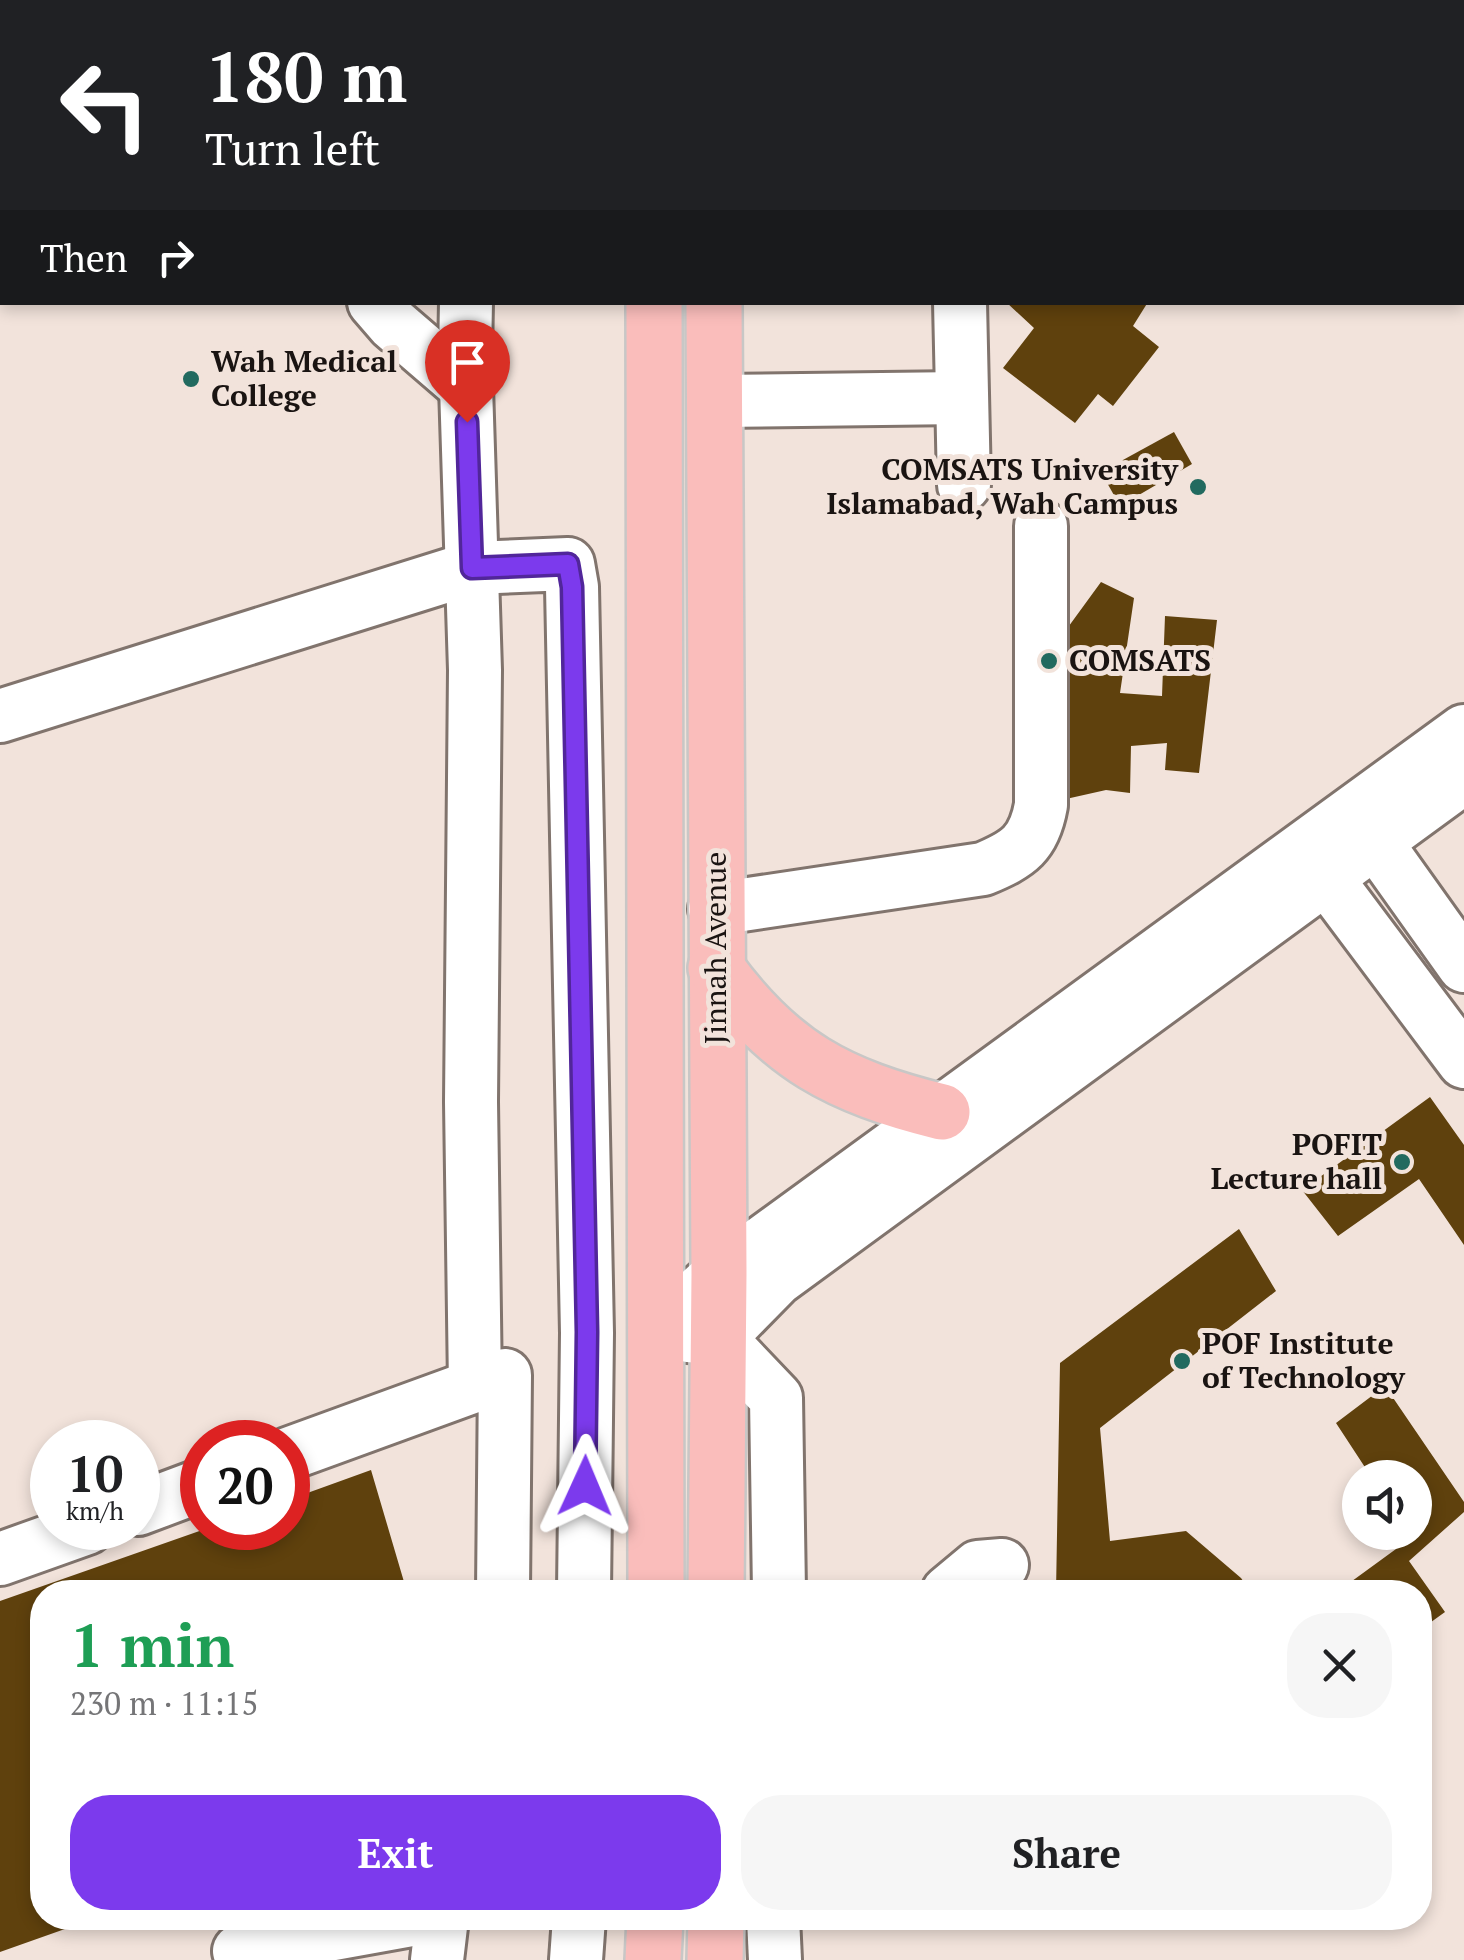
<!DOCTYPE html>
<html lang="en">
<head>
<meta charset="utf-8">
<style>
  body { margin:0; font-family:"PT Serif",serif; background:#f6f6f6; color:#202124; height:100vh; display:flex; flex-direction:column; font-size:38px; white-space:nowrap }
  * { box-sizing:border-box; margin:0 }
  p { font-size:32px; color:#757577 }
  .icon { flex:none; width:55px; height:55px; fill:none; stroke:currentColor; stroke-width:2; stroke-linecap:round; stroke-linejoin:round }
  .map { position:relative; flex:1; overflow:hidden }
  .panel { position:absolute; left:30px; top:1580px; width:1402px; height:350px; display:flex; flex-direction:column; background:#fff; border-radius:40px; box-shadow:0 5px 15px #0003 }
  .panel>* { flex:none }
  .hud { position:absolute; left:0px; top:0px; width:1465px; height:305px; box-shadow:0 5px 15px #0003; background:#202124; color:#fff; overflow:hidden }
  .tools { position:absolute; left:1342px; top:1460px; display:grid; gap:20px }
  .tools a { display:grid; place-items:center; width:90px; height:90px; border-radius:50%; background:#fff; box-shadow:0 5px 15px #0003; font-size:50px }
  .speed { position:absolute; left:30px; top:1420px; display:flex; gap:20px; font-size:50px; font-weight:700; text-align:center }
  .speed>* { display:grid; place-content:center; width:130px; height:130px; border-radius:50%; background:#fff; box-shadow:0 5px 15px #0003; line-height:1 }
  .speed small { font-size:25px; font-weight:400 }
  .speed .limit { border:15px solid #d22; background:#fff; color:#111 }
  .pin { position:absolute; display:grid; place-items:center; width:85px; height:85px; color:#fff; margin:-102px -42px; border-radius:50% 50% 50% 0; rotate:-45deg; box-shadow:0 0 10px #0007 }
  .pin .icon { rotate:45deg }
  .me { position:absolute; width:110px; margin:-55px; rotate:1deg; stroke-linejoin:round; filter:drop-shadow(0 0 8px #0008) }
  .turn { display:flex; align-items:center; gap:35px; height:210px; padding:0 40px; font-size:45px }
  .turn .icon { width:130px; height:130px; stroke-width:2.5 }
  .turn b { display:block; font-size:70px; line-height:85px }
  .then { display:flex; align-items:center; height:95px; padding:0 40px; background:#0003; gap:20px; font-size:38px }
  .round { display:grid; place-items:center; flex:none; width:105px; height:105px; border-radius:40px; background:#f6f6f6 }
  .overview { display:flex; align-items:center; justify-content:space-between; height:170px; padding:0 40px }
  h1 { font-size:60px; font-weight:800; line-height:75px; color:#1e9e55 }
  .primary-button { display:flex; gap:20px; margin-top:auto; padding:20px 40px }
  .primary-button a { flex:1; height:115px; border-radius:40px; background:#7c3aed; color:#fff; font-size:40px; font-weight:800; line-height:115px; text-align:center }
  .primary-button a+a { background:#f6f6f6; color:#202124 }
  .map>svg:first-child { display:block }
  .building { fill:#5f410d }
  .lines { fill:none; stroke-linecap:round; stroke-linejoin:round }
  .minor-casing { stroke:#81746d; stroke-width:58 }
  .major-casing { stroke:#c8c7c6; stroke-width:60 }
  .minor { stroke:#fff; stroke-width:52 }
  .major { stroke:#fabdbb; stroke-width:55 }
  .route-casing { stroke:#51269a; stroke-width:25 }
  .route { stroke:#7c3aed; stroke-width:18 }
  .poi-dot { fill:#226a5f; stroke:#f2e3db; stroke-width:4 }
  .labels { text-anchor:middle; stroke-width:10; stroke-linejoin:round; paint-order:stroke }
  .poi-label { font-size:30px; font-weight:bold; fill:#1a1412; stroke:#f2e3db; text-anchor:start }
  .street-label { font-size:30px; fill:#1a1412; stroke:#f2e3db }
</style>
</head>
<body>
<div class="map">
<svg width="1464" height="1960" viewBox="0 0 1464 1960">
  <rect width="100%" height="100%" fill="#f2e3db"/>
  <g class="building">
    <polygon points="1006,302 1148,302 1133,326 1159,347 1113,406 1098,394 1075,423 1003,368 1034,328"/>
    <polygon points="1174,432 1192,464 1120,506 1101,472"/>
    <polygon points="1101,582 1134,598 1120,693 1162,696 1165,616 1217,620 1199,773 1165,770 1167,743 1131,746 1130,793 1106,790 1057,801 1066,630"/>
    <polygon points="1430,1097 1464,1145 1464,1245 1419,1179 1338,1236 1302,1190"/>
    <polygon points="1239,1229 1276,1291 1100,1428 1110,1541 1186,1531 1241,1578 1251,1592 1056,1592 1060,1363"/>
    <polygon points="1385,1386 1464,1502 1464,1512 1409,1561 1445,1612 1420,1630 1420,1592 1337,1592 1396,1549 1385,1532 1415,1532 1415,1478 1372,1478 1336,1423"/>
    <polygon points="371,1470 407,1592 42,1592 42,1918 96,1918 0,1952 0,1601 208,1528 288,1528 288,1500"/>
  </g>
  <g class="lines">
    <defs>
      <g id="minor">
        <polyline points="375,0 377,2"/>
        <polyline points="952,0 952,2"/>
        <polyline points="421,2 425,0"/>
        <polyline points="475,2 475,0"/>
        <polyline points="1305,2 1309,0"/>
        <polyline points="374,302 393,324 465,386"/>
        <polyline points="466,302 465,355 475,670 471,1102 475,1386"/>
        <polyline points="960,302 964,485"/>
        <polyline points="715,401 962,398"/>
        <polyline points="0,716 472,568 568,564 572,587 587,1333 584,1592"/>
        <polyline points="1355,813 1464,966"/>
        <polyline points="1306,851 1464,1062"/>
        <path d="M715,909L983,869C1019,854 1034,844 1041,805V526"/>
        <polyline points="655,1333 719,1274 1464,731"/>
        <polyline points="688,1336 719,1338 776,1398 779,1592"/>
        <polyline points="719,1338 777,1279 1464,777"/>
        <polyline points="288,1454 505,1375 503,1592"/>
        <polyline points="138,1509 202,1485"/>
        <polyline points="0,1559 87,1528"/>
        <polyline points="948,1592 978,1567 1002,1565"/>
        <polyline points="773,1918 775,1960"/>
        <polyline points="239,1951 423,1918"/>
        <polyline points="437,1960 442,1918"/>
        <polyline points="576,1960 579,1918"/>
      </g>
      <g id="major">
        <polyline points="654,0 654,2"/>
        <polyline points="714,0 714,2"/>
        <polyline points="654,302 656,1592"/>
        <polyline points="714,302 719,1274 716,1592"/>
        <path d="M716,968C780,1056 838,1086 942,1112"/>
        <polyline points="653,1960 655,1918"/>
        <polyline points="715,1960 716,1918"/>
      </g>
    </defs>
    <use href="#minor" class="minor-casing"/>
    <use href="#major" class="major-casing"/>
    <use href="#minor" class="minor"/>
    <use href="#major" class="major"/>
  </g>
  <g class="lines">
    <defs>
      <polyline id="route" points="467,422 472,568 568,564 572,587 587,1332 585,1486"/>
    </defs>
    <use href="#route" class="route-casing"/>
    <use href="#route" class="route"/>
  </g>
  <g class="poi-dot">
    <circle cx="191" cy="379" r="10"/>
    <circle cx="1198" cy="487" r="10"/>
    <circle cx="1049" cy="661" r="10"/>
    <circle cx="1402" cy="1162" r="10"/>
    <circle cx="1182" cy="1361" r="10"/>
  </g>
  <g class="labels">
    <g class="poi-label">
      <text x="211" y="372">Wah Medical<tspan x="211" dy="34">College</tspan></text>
      <text x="1178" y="480" text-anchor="end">COMSATS University<tspan x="1178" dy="34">Islamabad, Wah Campus</tspan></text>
      <text x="1069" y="671">COMSATS</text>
      <text x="1382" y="1155" text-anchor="end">POFIT<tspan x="1382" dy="34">Lecture hall</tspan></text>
      <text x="1202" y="1354">POF Institute<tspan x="1202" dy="34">of Technology</tspan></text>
    </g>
    <g class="street-label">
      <text transform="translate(716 948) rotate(-90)" y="10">Jinnah Avenue</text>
    </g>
  </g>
</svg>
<div class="tools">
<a><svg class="icon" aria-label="sound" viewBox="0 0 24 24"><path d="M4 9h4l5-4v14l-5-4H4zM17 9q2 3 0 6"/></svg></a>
</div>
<div class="speed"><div>10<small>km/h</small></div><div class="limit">20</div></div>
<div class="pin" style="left:467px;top:422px;background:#d93025"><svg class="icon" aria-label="arrive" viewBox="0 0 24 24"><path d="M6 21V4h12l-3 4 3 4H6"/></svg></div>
<svg class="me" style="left:585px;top:1486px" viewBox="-20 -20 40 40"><path d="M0-17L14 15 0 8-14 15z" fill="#7c3aed" stroke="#fff" stroke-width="4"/></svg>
<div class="hud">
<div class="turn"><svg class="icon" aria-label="left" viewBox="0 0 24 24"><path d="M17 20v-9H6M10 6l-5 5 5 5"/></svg><div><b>180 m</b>Turn left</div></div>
<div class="then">Then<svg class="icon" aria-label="right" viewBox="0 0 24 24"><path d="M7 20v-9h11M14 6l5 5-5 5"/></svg></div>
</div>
<section class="panel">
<div class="overview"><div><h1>1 min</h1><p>230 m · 11:15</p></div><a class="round"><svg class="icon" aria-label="close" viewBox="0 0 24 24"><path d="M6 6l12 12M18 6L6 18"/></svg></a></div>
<div class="primary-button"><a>Exit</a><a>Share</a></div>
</section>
</div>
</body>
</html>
